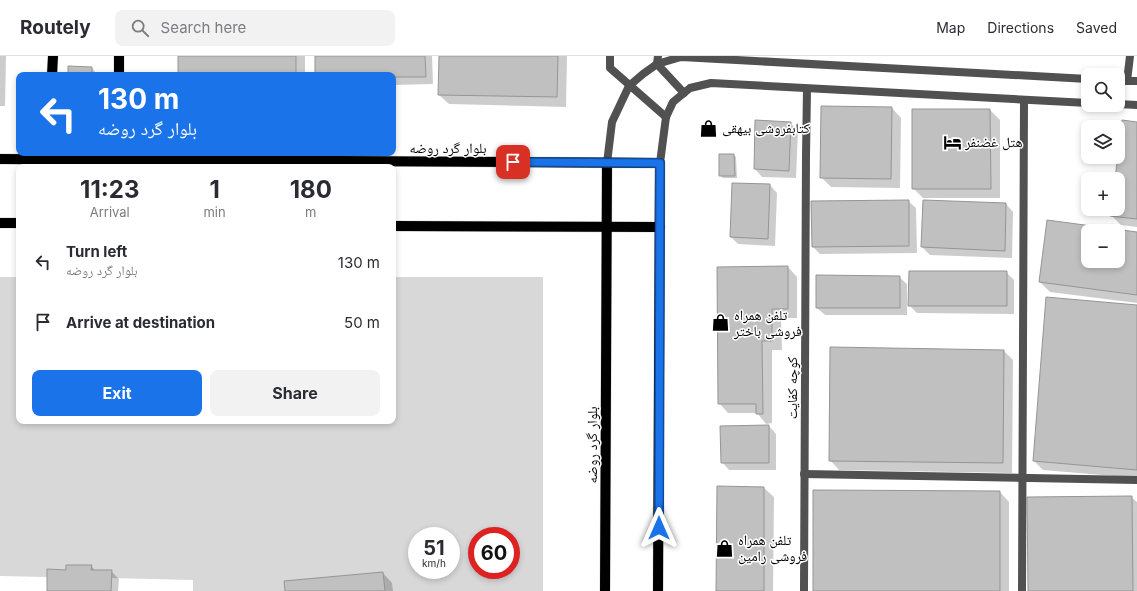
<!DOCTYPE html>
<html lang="en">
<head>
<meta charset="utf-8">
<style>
  body { margin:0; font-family:Inter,"Noto Naskh Arabic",sans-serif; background:#f2f2f3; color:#2b2b33; height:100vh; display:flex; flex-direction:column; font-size:15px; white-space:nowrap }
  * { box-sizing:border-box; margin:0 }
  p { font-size:13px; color:#7c7c81 }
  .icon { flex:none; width:22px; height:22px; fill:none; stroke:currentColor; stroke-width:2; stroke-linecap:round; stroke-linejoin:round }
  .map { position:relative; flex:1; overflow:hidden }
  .details { position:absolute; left:16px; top:108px; width:380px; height:260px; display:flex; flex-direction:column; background:#fff; border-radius:8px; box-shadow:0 2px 6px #0003 }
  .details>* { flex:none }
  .guide { position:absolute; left:16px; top:16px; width:380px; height:84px; border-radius:8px; box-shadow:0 2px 6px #0003; background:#1a73e8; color:#fff; overflow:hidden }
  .controls { position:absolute; left:1081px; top:12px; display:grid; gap:8px }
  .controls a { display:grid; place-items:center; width:44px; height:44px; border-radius:8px; background:#fff; box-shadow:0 2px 6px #0003; font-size:20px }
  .speed { position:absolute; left:408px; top:471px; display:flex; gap:8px; font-size:20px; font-weight:700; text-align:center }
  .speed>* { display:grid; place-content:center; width:52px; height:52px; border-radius:50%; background:#fff; box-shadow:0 2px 6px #0003; line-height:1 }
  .speed small { font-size:10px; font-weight:400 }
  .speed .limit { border:6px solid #d22; background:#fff; color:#111 }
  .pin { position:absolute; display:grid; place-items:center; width:34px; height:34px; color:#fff; margin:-17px; border-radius:8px; box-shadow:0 2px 6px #0006 }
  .me { position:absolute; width:44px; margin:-22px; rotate:0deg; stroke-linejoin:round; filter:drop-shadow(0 0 3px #0008) }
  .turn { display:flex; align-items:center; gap:14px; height:84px; padding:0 16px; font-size:18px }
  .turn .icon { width:52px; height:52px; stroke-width:2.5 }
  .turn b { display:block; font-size:28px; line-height:34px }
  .eta { display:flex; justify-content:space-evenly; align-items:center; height:68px; text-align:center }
  .eta b { font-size:24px; font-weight:700; line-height:28px }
  .primary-button { display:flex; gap:8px; margin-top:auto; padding:8px 16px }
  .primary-button a { flex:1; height:46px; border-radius:8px; background:#1a73e8; color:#fff; font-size:16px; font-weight:700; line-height:46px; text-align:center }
  .primary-button a+a { background:#f2f2f3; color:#2b2b33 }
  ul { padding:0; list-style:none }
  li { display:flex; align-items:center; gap:12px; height:60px; padding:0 16px }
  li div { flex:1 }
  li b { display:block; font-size:15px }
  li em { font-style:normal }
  header { display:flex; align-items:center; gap:24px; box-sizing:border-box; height:56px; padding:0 20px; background:#fff; border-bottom:1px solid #e1e1e2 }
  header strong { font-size:19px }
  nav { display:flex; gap:22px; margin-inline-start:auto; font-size:14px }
  .search { width:280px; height:36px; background:#f2f2f3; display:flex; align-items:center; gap:10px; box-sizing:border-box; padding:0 14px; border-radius:8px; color:#7c7c81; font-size:15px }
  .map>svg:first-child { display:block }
  .green { fill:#d8d8d8; fill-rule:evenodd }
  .shadow { fill:#0003; fill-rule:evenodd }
  .building { fill:#c0c0c0; stroke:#959595; fill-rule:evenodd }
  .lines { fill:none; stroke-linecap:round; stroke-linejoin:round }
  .primary-casing { stroke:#dbdbdb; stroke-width:11 }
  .service { stroke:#515151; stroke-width:8 }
  .minor { stroke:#515151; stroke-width:8 }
  .tertiary { stroke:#515151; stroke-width:8 }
  .primary { stroke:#000; stroke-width:10 }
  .route-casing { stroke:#114b97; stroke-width:10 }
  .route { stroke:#1a73e8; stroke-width:7 }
  .labels { text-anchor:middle; stroke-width:3; stroke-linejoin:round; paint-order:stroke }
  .poi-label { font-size:14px; fill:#000; stroke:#fff; text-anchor:start }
  .street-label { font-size:14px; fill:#000; stroke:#fff }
</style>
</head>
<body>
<header>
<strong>Routely</strong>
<div class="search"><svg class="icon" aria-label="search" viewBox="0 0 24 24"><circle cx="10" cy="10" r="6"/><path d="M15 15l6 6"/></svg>Search here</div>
<nav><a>Map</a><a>Directions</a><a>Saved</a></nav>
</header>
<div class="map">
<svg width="1137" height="535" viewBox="0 0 1137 535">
  <rect width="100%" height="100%" fill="#fff"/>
  <path class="green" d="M0,221H19V365H393V221H543V535H193V524L111,522V514H91V509H67L66,514L47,513V521L0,520ZM417,480H451V514H417ZM477,480H511V514H477Z"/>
  <g class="shadow">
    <polygon points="0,0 6,0 5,50 0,50"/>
    <rect x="179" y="0" width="126" height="19"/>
    <polygon points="316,0 432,0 433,28 393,29 393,19 316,19"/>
    <polygon points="440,0 567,0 566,51 449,48 439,39"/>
    <polygon points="92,12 97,18 97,19 69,19"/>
    <polygon points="892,52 901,62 900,132 831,131 821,121"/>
    <polygon points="990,54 1000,64 1000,142 923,142 913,132"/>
    <polygon points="790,67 798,74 796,122 762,121 755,113"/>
    <polygon points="1137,67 1137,171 1121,169 1111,159 1112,153 1118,153 1118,123 1116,123"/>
    <polygon points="720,99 734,99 736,101 737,122 723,122 720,119"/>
    <polygon points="770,129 777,137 775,190 738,188 731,181"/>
    <polygon points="908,145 916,152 917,197 820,198 813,191"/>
    <polygon points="923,145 1006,148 1013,156 1012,202 930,199 922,191"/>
    <path d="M1047,166L1137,177V247L1050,236L1040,226ZM1088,175H1118V205H1088Z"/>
    <polygon points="788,211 797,221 797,262 781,262 782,294 772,294 772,367 766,368 757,357 728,357 719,347"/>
    <polygon points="1006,216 1014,224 1014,258 917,257 909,249"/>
    <polygon points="899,221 907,228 907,259 825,259 817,252"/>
    <polygon points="1137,250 1137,422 1043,414 1034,405"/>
    <polygon points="1004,295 1013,304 1012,417 839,414 830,404"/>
    <polygon points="769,370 776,378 776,414 729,414 722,406"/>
    <polygon points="718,431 764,432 774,441 773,535 717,535"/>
    <polygon points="1000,436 1009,446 1009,535 814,535"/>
    <polygon points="1131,441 1137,446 1137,535 1029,535"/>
    <polygon points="91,510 96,515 111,515 119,523 118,535 48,535 67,515"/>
    <polygon points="383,517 392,527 393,535 286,535"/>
  </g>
  <g class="building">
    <rect x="178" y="0" width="118" height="19"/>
    <polygon points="315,0 425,0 426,21 393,21 393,19 315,19"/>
    <polygon points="439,0 558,0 557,41 438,39"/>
    <polygon points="68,10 92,11 92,19 68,19"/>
    <polygon points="821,50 892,51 891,123 820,122"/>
    <polygon points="912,53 990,53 991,133 912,133"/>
    <polygon points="755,64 791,66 789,115 754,113"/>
    <polygon points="1122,64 1137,66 1137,163 1110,160 1111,153 1118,153 1118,123 1115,123"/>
    <polygon points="719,98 734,98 735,120 719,120"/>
    <polygon points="732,127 770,128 768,183 730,181"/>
    <polygon points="909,144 909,190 812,191 811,145"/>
    <polygon points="923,144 1006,147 1005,195 921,191"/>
    <path d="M1047,164L1137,176V239L1039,226ZM1088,175H1118V205H1088Z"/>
    <polygon points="788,210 788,253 772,253 772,285 762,285 763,358 756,358 756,348 718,348 717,211"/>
    <polygon points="909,215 1007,215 1007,250 908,250"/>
    <polygon points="816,219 900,220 900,252 816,252"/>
    <polygon points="1046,241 1137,249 1137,414 1033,405"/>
    <polygon points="830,291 1004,294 1003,407 829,405"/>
    <polygon points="769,369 769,407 721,407 720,370"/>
    <polygon points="717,430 764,431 764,535 716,535"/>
    <polygon points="813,434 1000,435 1000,535 813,535"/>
    <polygon points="1132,440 1133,535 1028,535 1027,441"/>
    <polygon points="66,509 92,509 91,514 112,514 111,535 47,535 47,513 66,514"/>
    <polygon points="383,516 385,535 285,535 284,525"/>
  </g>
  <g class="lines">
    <defs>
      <g id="primary">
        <polyline points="52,19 53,0"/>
        <polyline points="119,19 119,0"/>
        <polyline points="0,103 660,107 658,535"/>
        <polyline points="0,167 19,167"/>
        <polyline points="393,170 660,171"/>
        <polyline points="605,535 607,107"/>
      </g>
    </defs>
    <use href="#primary" class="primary-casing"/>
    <g class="service">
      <polyline points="804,418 1137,424"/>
      <polyline points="804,535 806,99 807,33"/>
      <polyline points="1022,535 1024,44"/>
    </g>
    <g class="minor">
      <polyline points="610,0 610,12 666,61"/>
      <polyline points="658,0 657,8 684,37"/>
      <polyline points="1127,25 1130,0"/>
    </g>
    <g class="tertiary">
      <polyline points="1118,25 1137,25"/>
      <polyline points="1118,48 1137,49"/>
      <polyline points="607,107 612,66 629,30 643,18 657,8 681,1 1088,23"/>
      <polyline points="660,107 666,61 673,46 690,32 711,27 1088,47"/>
    </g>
    <use href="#primary" class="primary"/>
  </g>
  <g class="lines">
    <defs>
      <polyline id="route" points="513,106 660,107 659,472"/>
    </defs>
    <use href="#route" class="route-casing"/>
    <use href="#route" class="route"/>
  </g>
  <defs>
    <symbol id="shop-bare" viewBox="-9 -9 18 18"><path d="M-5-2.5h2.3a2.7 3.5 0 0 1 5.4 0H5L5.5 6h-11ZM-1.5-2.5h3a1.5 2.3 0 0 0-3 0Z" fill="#000" stroke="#fff" stroke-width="2.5" paint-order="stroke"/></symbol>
    <symbol id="hotel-bare" viewBox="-9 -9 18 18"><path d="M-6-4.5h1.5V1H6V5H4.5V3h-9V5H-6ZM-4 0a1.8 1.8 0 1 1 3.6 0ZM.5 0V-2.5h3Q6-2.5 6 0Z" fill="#000" stroke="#fff" stroke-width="2.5" paint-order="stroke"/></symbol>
  </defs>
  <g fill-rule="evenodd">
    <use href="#shop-bare" x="696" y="60" width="25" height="25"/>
    <use href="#hotel-bare" x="940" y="74" width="25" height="25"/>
    <use href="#shop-bare" x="708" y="254" width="25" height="25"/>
    <use href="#shop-bare" x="712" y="480" width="25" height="25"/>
  </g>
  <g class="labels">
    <g class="poi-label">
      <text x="722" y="77">کتابفروشی بیهقی</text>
      <text x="965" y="91">هتل غضنفر</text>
      <text x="734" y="264">تلفن همراه<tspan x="734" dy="16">فروشی باختر</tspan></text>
      <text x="738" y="489">تلفن همراه<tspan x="738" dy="16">فروشی رامین</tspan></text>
    </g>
    <g class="street-label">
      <text x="448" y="97">بلوار گرد روضه</text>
      <text transform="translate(792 332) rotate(-90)" y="5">کوچه کفایت</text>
      <text transform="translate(592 389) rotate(-90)" y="5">بلوار گرد روضه</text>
    </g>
  </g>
</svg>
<div class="controls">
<a><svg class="icon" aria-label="search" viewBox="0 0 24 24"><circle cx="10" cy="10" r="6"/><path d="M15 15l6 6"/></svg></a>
<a><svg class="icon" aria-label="layers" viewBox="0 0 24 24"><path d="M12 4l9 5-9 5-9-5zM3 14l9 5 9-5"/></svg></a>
<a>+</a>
<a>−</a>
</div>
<div class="speed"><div>51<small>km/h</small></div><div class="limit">60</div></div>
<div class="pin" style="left:513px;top:106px;background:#d93025"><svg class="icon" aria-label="arrive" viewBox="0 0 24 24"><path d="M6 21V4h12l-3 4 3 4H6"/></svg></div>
<svg class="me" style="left:659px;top:472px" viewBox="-20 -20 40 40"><path d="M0-17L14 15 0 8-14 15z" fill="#1a73e8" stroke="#fff" stroke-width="4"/></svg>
<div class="guide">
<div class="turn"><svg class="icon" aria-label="left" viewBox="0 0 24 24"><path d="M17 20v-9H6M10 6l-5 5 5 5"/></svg><div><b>130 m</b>بلوار گرد روضه</div></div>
</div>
<section class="details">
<div class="eta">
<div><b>11:23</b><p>Arrival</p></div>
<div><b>1</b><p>min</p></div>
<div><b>180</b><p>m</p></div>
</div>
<ul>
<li><svg class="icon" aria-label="left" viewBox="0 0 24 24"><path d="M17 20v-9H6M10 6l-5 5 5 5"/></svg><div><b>Turn left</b><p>بلوار گرد روضه</p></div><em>130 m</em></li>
<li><svg class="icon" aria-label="arrive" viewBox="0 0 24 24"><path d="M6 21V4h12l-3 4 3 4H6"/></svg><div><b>Arrive at destination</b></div><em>50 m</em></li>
</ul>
<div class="primary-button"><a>Exit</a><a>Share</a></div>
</section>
</div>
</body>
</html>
